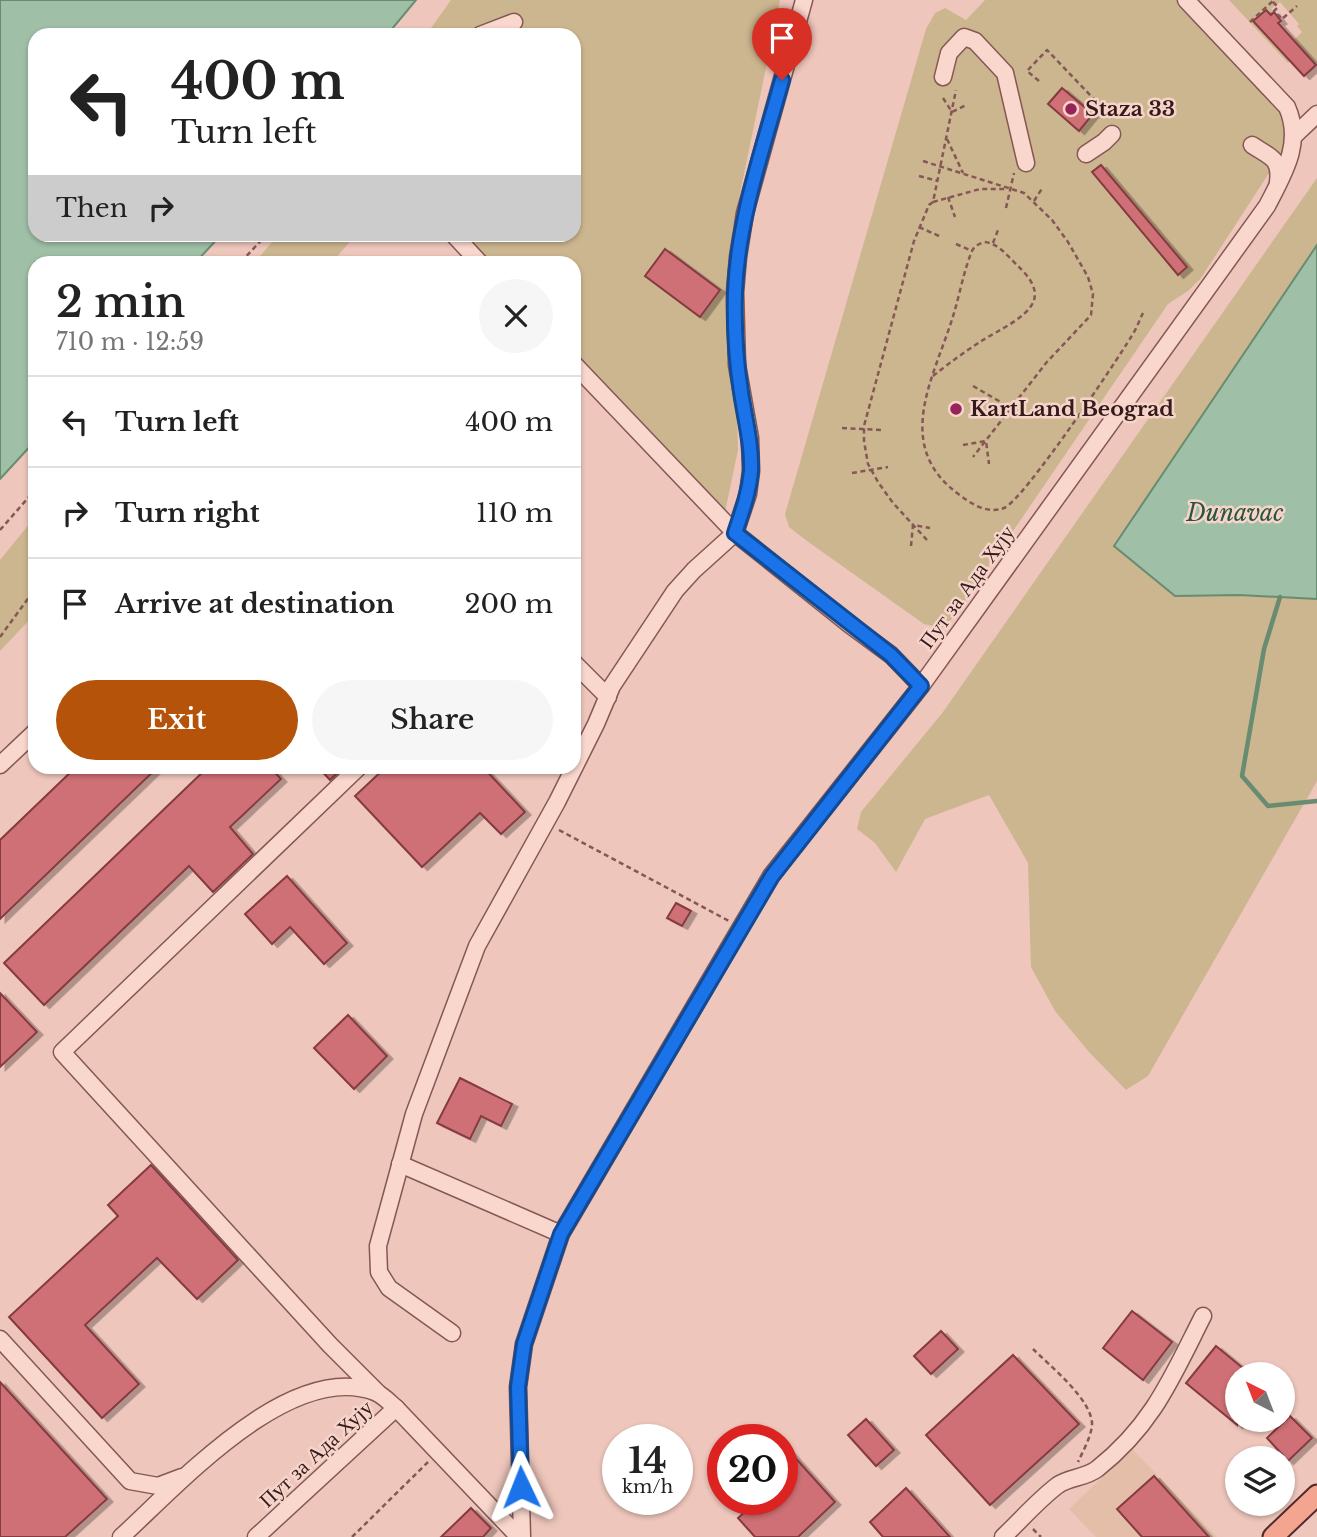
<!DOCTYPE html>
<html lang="en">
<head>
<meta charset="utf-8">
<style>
  body { margin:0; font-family:"Libre Baskerville",serif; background:#f6f6f6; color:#222; height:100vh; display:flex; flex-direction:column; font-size:26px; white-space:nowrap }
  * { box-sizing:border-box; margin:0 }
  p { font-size:23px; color:#767676 }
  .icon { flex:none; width:38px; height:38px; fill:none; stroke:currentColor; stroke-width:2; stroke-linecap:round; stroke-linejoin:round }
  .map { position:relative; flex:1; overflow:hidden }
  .details { position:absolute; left:28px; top:256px; width:553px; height:518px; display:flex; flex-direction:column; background:#fff; border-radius:21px; box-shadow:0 2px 5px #0004 }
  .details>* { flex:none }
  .top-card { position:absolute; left:28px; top:28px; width:553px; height:214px; border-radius:21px; box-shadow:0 2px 5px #0004; background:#fff; color:#222; overflow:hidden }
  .needle { width:46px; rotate:318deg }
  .controls { position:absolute; left:1225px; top:1362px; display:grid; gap:14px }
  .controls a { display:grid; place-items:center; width:70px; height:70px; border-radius:50%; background:#fff; box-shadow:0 2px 5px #0004; font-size:35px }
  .speed { position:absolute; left:602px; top:1424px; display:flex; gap:14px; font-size:35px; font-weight:700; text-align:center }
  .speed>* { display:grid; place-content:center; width:91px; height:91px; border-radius:50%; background:#fff; box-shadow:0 2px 5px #0004; line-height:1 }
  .speed small { font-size:18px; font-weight:400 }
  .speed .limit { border:10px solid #d22; background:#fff; color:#111 }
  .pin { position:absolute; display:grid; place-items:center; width:60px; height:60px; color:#fff; margin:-72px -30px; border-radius:50% 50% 50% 0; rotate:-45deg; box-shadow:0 0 7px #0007 }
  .pin .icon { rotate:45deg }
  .me { position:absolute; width:77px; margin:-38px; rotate:358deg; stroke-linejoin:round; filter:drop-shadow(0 0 5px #0008) }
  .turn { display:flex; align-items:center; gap:24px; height:147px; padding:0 28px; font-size:32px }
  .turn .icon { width:91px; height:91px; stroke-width:2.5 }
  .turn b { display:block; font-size:49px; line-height:60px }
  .then { display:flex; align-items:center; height:66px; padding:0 28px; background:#0003; gap:14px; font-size:26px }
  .round { display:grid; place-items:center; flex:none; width:74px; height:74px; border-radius:37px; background:#f6f6f6 }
  .headline { display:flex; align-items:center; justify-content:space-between; height:119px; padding:0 28px }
  h1 { font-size:42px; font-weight:600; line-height:52px }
  .primary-button { display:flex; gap:14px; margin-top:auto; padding:14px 28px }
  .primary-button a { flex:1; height:80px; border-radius:42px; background:#b45309; color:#fff; font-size:28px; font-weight:600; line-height:80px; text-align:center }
  .primary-button a+a { background:#f6f6f6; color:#222 }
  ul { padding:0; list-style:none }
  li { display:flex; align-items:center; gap:21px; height:91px; padding:0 28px; border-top:2px solid #e0e0e0 }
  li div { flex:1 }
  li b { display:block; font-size:26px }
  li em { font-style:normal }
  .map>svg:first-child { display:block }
  .farmland { fill:#e4bea8 }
  .green { fill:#ccb68f }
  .water { fill:#9fbfa6; stroke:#678c71; stroke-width:2 }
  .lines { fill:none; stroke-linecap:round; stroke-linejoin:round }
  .stream { stroke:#678c71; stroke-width:4.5 }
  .building { fill:#ce6f75; stroke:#853a40; stroke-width:2; filter:url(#shadow) }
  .minor-casing { stroke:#855755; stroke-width:19 }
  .major-casing { stroke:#522a2a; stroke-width:23 }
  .path { stroke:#855755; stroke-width:2.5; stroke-dasharray:5 3.5; stroke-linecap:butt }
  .minor { stroke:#f9d7cd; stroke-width:16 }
  .major { stroke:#f4a590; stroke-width:19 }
  .route-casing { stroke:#114b97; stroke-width:18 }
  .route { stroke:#1a73e8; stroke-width:12 }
  .poi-dot { fill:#96235a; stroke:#f6d4ca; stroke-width:2.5 }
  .labels { text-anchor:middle; stroke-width:5; stroke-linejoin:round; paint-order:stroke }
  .poi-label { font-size:21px; font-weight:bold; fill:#341a1a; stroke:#f6d4ca; text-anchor:start }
  .street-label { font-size:21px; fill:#341a1a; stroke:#f6d4ca }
  .water-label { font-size:23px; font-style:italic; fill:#29543d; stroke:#f6d4ca }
</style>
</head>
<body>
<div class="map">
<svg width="1317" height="1537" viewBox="0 0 1317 1537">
  <defs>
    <filter id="shadow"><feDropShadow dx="5.5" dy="3" stdDeviation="0" flood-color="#0004"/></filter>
  </defs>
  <rect width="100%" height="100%" fill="#eec6bb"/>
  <polygon class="farmland" points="1132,1449 1217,1537 1096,1537 1069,1509"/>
  <g class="green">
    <polygon points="451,0 780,0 732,232 738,450 721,531 574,375 574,262 468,262 442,235 574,234 574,35 426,35"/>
    <path d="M985,0H1177L1280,109C1286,125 1287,137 1282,153L1201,278L1188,291L1168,304L955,616L942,628L924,624L807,541L789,527L785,514L926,29L935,13L945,8L966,20Z"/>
    <polygon points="1229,0 1317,0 1317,64 1316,65 1294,40 1302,32 1297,26 1299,24 1280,2 1271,9 1274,12 1271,15 1266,10 1254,21 1290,61 1288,63"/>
    <polygon points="1317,178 1317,245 1307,261 1175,596 1239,595 1317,599 1317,781 1148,1076 1126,1090 1089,1052 1055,1011 1031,967 1028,863 989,795 925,819 896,872 875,843 857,829 861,812 943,712"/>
    <polygon points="278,235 278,234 356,235 332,262 255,262"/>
    <polygon points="35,517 35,614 0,651 0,560"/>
  </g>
  <g class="water">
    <polygon points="0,0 416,0 387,35 35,35 35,234 221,235 196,262 35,262 35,441 0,479"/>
    <polygon points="1317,245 1317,599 1239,595 1175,596 1114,546"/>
  </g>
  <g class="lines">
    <polyline class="stream" points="1280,597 1264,649 1242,776 1268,806 1317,801"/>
  </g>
  <g class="building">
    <polygon points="1266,10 1271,15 1274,12 1281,21 1278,23 1316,65 1304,76 1253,21"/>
    <polygon points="1062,88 1093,114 1079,131 1048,104"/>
    <polygon points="1101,165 1187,267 1178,275 1092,172"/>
    <polygon points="665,249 720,290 700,317 645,276"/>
    <polygon points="77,766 159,766 0,919 0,840"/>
    <polygon points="209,766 269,766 281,779 230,827 253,854 213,892 189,866 44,1005 4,963"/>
    <polygon points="317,766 344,766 330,780"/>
    <polygon points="387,766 482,766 525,812 501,834 480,813 422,867 355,796"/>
    <polygon points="287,876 347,943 324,964 290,927 272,944 245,914"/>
    <polygon points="676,903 691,911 682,926 667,918"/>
    <polygon points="0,993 37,1032 0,1067"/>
    <polygon points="348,1015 387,1056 354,1089 314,1048"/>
    <polygon points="460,1078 512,1104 501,1126 481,1116 470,1139 437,1123"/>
    <polygon points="151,1165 238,1260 197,1299 157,1258 85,1325 139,1384 102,1418 9,1317 118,1216 108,1205"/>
    <polygon points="1132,1311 1172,1342 1143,1380 1103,1348"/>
    <polygon points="941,1331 958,1349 931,1374 914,1356"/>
    <polygon points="1216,1346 1250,1374 1237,1374 1237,1425 1186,1383"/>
    <polygon points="1013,1355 1079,1424 990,1505 926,1435"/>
    <polygon points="0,1382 107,1499 65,1537 0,1537"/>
    <polygon points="1290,1416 1312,1438 1288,1461 1267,1438"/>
    <polygon points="866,1419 894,1450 876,1466 848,1435"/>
    <polygon points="782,1443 835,1502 798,1537 755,1537 738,1518 758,1500 782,1500"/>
    <polygon points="1154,1476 1209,1537 1142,1537 1117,1509"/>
    <polygon points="906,1488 950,1537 883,1537 870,1522"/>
    <polygon points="471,1508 491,1528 483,1537 441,1537"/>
  </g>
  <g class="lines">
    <defs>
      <g id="minor">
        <polyline points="480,35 514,22"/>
        <polyline points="943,77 949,53 964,37 975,41 1005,73 1026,163"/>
        <polyline points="1294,136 1317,114"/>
        <path d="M1252,145C1270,157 1281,158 1278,182"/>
        <polyline points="1086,154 1104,142 1112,134"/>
        <polyline points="453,234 479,262"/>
        <polyline points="574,364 735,533 849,624 891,655 921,686"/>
        <polyline points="574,663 608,697"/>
        <polyline points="0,765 35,732"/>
        <polyline points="360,766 62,1052 330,1345 378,1393"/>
        <polyline points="400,1164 561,1234"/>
        <polyline points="452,1333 389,1288 379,1272 378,1246 414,1114 477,946 557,802 596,724 612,686 675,591 694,570 735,533 748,494 751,471 750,438 737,365 735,292 738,257 745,213 804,0"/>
        <polyline points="0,1339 130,1481 158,1486 182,1477"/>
        <path d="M121,1537C178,1485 290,1360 375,1392C383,1395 390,1403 396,1408L519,1537"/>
        <polyline points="256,1537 396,1408"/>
        <path d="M522,1537L518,1387L524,1344L561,1234L771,876L921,686L1267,206C1284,173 1303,143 1287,107L1186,0"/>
        <path d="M1003,1537C1021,1520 1038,1500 1058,1485C1070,1477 1085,1478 1097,1469C1153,1425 1172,1377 1203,1316"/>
      </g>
      <polyline id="major" points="1273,1537 1317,1495"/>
    </defs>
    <use href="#minor" class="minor-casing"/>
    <use href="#major" class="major-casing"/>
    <g class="path">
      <polyline points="1273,2 1278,7 1274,11 1282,19 1297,6"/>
      <polyline points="1250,22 1274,0"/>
      <polyline points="1039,81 1027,71 1047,50 1112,118"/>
      <polyline points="943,98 952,112 966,105"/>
      <polyline points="947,139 963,173"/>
      <polyline points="923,161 1024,193 1052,220 1068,242 1088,277 1093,294 1091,315 1046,363 973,457"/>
      <polyline points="919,176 938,181"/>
      <polyline points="948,197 955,217"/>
      <polyline points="1034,201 1043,187"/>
      <polyline points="933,202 980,189 1007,189"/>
      <polyline points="1006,208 1014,173"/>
      <polyline points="919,227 939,236"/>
      <polyline points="993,243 998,230"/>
      <polyline points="956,244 972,251"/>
      <polyline points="241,262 267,234"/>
      <path d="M933,376C949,363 966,351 983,340C997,331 1029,317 1034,300C1038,287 1027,275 1019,267C1008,257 999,243 984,242C979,244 974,246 972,251C964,270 960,293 954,313C935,377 890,446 961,496C973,505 988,514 1004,508C1023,501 1116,362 1131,337C1136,330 1139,321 1143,313"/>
      <polyline points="973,386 1011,408"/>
      <polyline points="842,428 881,430"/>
      <polyline points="963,445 986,441 989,464"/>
      <polyline points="852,473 888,467"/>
      <polyline points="0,530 35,490"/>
      <polyline points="927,540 893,503 878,482 868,464 864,441 864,426 914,241 929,205 933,202 956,90"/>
      <polyline points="911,546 913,525 930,528"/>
      <polyline points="0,637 35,589"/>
      <polyline points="559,830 729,921"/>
      <path d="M1033,1349C1050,1366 1094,1401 1092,1426C1090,1439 1083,1451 1078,1462"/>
      <polyline points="1033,1529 1041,1537"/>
      <polyline points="352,1537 428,1462"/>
    </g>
    <use href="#minor" class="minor"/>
    <use href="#major" class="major"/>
  </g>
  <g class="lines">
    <defs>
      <path id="route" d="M521,1487L518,1387L524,1344L561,1234L772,876L921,686L891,655L735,533C742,512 749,493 751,471C752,444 745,419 741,392C736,360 734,325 735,292C738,219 763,149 782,80"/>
    </defs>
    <use href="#route" class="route-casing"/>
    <use href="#route" class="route"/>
  </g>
  <g class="poi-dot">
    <circle cx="1071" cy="109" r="7"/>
    <circle cx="956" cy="409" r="7"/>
  </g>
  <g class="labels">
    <g class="poi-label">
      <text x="1085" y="116">Staza 33</text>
      <text x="970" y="416">KartLand Beograd</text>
    </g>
    <g class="street-label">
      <text transform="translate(967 587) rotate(-54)" y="7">Пут за Ада Хују</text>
      <text transform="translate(316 1454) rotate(-43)" y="7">Пут за Ада Хују</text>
    </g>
    <g class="water-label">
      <text x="1235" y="521">Dunavac</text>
    </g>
  </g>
</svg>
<div class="controls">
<a><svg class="needle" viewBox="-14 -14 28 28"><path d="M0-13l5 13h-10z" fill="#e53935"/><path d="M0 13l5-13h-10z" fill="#767676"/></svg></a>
<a><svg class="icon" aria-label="layers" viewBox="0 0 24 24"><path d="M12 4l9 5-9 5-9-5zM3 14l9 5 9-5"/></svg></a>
</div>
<div class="speed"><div>14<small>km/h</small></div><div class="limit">20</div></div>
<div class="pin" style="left:782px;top:80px;background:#d93025"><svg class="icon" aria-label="arrive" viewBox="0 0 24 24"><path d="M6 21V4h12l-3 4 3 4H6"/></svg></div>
<svg class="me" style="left:521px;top:1487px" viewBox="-20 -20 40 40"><path d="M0-17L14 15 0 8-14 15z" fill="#1a73e8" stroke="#fff" stroke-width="4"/></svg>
<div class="top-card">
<div class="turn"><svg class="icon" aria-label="left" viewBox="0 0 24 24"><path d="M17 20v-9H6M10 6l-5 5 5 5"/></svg><div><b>400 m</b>Turn left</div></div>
<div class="then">Then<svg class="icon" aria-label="right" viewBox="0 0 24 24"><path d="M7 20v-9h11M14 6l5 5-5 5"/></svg></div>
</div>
<section class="details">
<div class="headline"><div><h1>2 min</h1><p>710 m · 12:59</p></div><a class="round"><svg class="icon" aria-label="close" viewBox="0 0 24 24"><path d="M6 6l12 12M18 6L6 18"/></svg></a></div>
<ul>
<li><svg class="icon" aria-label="left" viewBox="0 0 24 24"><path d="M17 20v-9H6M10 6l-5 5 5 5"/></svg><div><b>Turn left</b></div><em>400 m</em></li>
<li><svg class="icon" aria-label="right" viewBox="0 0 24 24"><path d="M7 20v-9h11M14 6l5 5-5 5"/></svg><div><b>Turn right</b></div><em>110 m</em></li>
<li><svg class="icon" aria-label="arrive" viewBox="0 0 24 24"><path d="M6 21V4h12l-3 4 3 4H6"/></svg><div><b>Arrive at destination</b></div><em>200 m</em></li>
</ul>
<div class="primary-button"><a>Exit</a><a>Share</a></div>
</section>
</div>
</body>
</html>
